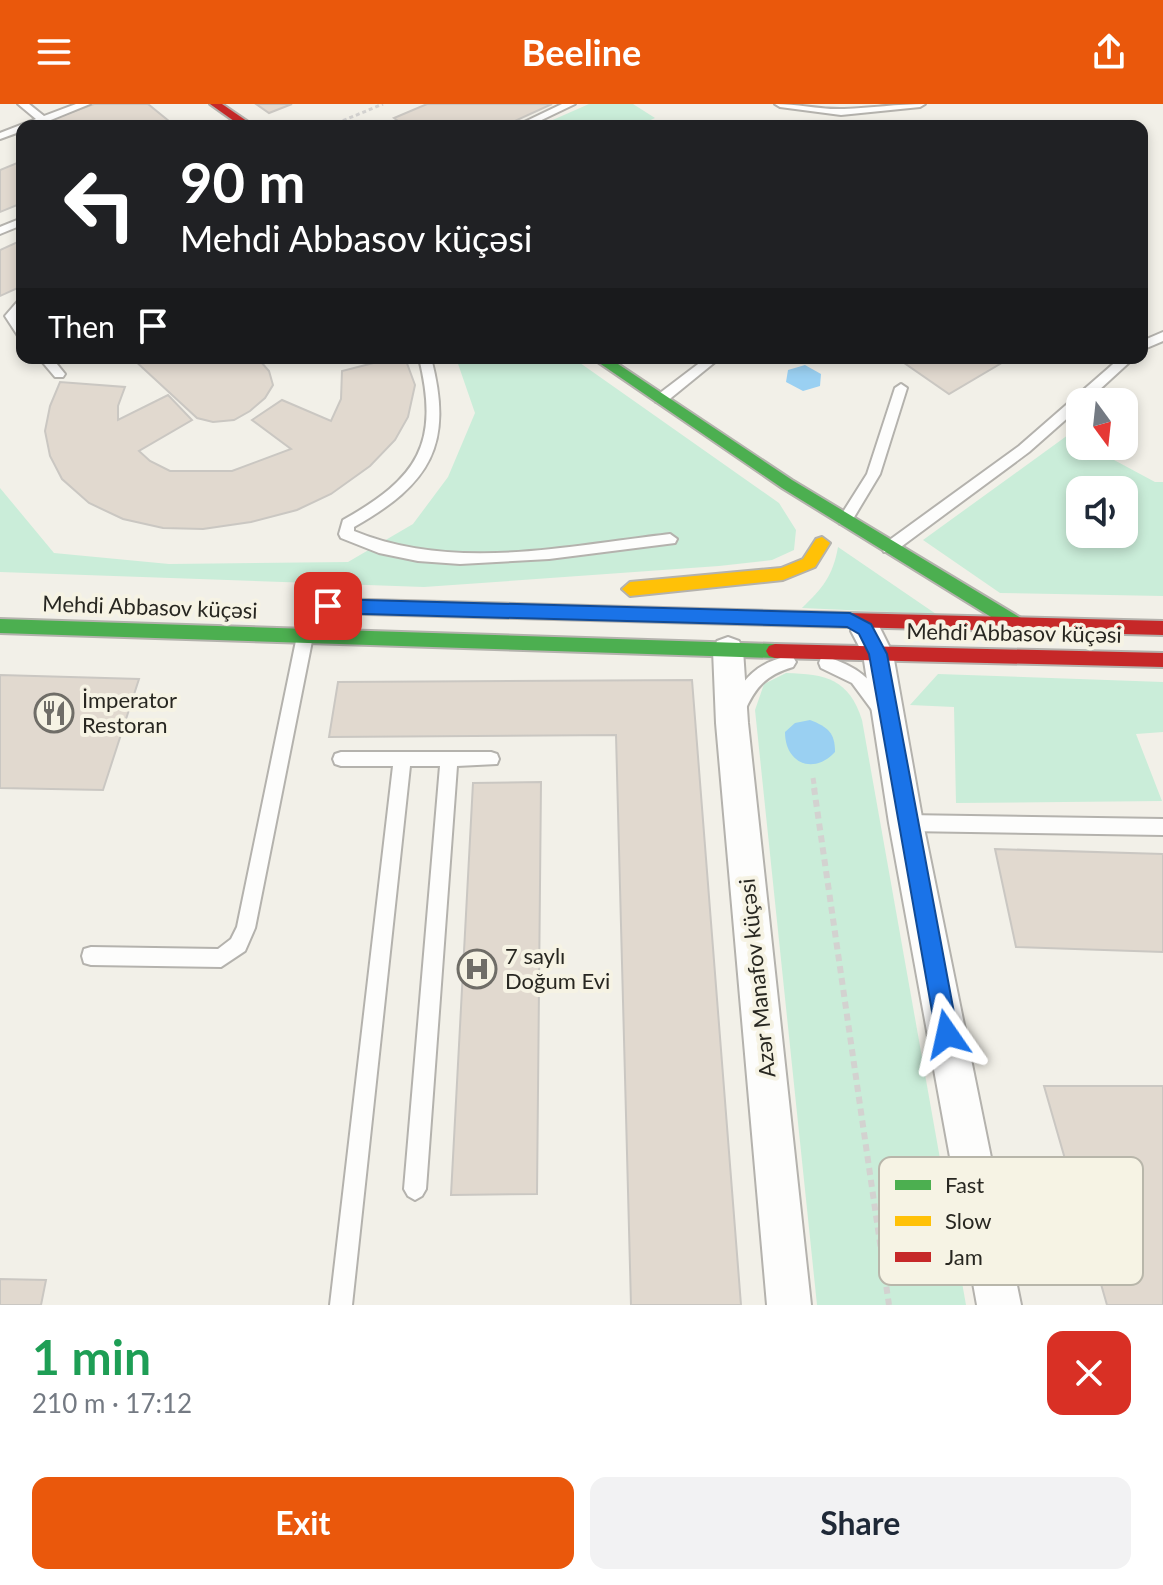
<!DOCTYPE html>
<html lang="en">
<head>
<meta charset="utf-8">
<style>
  body { margin:0; font-family:Lato,sans-serif; background:#f2f2f3; color:#1f2937; height:100vh; display:flex; flex-direction:column; font-size:30px; white-space:nowrap }
  * { box-sizing:border-box; margin:0 }
  p { font-size:26px; color:#747a83 }
  .icon { flex:none; width:44px; height:44px; fill:none; stroke:currentColor; stroke-width:2; stroke-linecap:round; stroke-linejoin:round }
  .map { position:relative; height:1201px; overflow:hidden }
  .panel { display:flex; flex-direction:column; background:#fff; flex:1 }
  .panel>* { flex:none }
  .guide { position:absolute; left:16px; top:16px; width:1132px; height:244px; border-radius:16px; box-shadow:0 4px 12px #0003; background:#202124; color:#fff; overflow:hidden }
  .needle { width:52px; rotate:165deg }
  .controls { position:absolute; left:1066px; top:284px; display:grid; gap:16px }
  .controls a { display:grid; place-items:center; width:72px; height:72px; border-radius:16px; background:#fff; box-shadow:0 4px 12px #0003; font-size:40px }
  .pin { position:absolute; display:grid; place-items:center; width:68px; height:68px; color:#fff; margin:-34px; border-radius:16px; box-shadow:0 4px 12px #0006 }
  .me { position:absolute; width:88px; margin:-44px; rotate:349deg; stroke-linejoin:round; filter:drop-shadow(0 0 6px #0008) }
  .turn { display:flex; align-items:center; gap:28px; height:168px; padding:0 32px; font-size:36px }
  .turn .icon { width:104px; height:104px; stroke-width:2.5 }
  .turn b { display:block; font-size:56px; line-height:68px }
  .then { display:flex; align-items:center; height:76px; padding:0 32px; background:#0003; gap:16px; font-size:30px }
  .round { display:grid; place-items:center; flex:none; width:84px; height:84px; border-radius:16px; background:#f2f2f3 }
  .summary { display:flex; align-items:center; justify-content:space-between; height:136px; padding:0 32px }
  h1 { font-size:48px; font-weight:700; line-height:60px; color:#1e9e55 }
  .cta { display:flex; gap:16px; margin-top:auto; padding:16px 32px }
  .cta a { flex:1; height:92px; border-radius:16px; background:#ea580c; color:#fff; font-size:32px; font-weight:700; line-height:92px; text-align:center }
  .cta a+a { background:#f2f2f3; color:#1f2937 }
  header { display:flex; justify-content:space-between; align-items:center; height:104px; padding:0 32px; background:#ea580c; color:#fff; font-size:36px; font-weight:700 }
  .map>svg:first-child { display:block }
  .green { fill:#caedd9; fill-rule:evenodd }
  .water { fill:#9ad0f2 }
  .building { fill:#e1d9cf; stroke:#cac7c2; stroke-width:2 }
  .lines { fill:none; stroke-linecap:round; stroke-linejoin:round }
  .lane-casing { stroke:#b4b2ad; stroke-width:4 }
  .street-casing { stroke:#b4b2ad; stroke-width:4 }
  .fast-casing { stroke:#b4b2ad; stroke-width:4 }
  .slow-casing { stroke:#b4b2ad; stroke-width:4 }
  .jam-casing { stroke:#b4b2ad; stroke-width:4 }
  .path-far2 { stroke:#d3d2d0; stroke-width:3; stroke-dasharray:4 3; stroke-linecap:butt }
  .path-far1 { stroke:#d3d2d0; stroke-width:5; stroke-dasharray:6 4; stroke-linecap:butt }
  .path { stroke:#d3d2d0; stroke-width:6; stroke-dasharray:7 5; stroke-linecap:butt }
  .lane { fill:#fdfdfc; fill-rule:evenodd }
  .street { fill:#fdfdfc; fill-rule:evenodd }
  .fast { fill:#4caf50; fill-rule:evenodd }
  .slow { fill:#ffc107; fill-rule:evenodd }
  .jam { fill:#c62828; fill-rule:evenodd }
  .route { fill:#1a73e8; stroke:#114b97; stroke-width:2 }
  .labels { text-anchor:middle; stroke-width:8; stroke-linejoin:round; paint-order:stroke }
  .street-label { font-size:22px; fill:#282721; stroke:#f6f3e4 }
  .poi-label { font-size:22px; fill:#282721; stroke:#f6f3e4; text-anchor:start }
  .key { fill:#f6f3e4; stroke:#b8b6aa; stroke-width:2 }
  .key-label { font-size:22px; fill:#282721 }
</style>
</head>
<body>
<header><svg class="icon" aria-label="menu" viewBox="0 0 24 24"><path d="M4 6h16M4 12h16M4 18h16"/></svg>Beeline<svg class="icon" aria-label="share" viewBox="0 0 24 24"><path d="M12 15V3M7 8l5-5 5 5M5 13v7h14v-7"/></svg></header>
<div class="map">
<svg width="1163" height="1201" viewBox="0 0 1163 1201">
  <rect width="100%" height="100%" fill="#f2f0e8"/>
  <g class="green">
    <polygon points="589,0 633,0 655,14 638,22 539,22"/>
    <polygon points="456,254 573,254 779,399 796,426 794,446 772,456 719,462 424,483 0,468 0,384 54,449 169,460 348,458 413,420 448,373 475,309"/>
    <path d="M1068,331L1080,338V342H1088L1155,378H1163V492L1000,489L923,436ZM1080,386H1124V430H1080Z"/>
    <path d="M838,443L936,510L802,504C822,485 833,472 838,443Z"/>
    <path d="M786,569C826,570 849,575 862,616L966,1201H817L755,606L764,580Z"/>
    <polygon points="938,570 1163,578 1163,628 1136,630 1162,697 956,699 954,603 910,601"/>
  </g>
  <g class="water">
    <polygon points="805,261 821,270 820,282 803,287 786,278 788,266"/>
    <path d="M810,616C828,623 835,629 835,648C814,671 785,660 785,628L795,619Z"/>
  </g>
  <g class="building">
    <polygon points="94,0 148,0 175,22 57,22 50,16"/>
    <polygon points="256,0 292,0 269,9"/>
    <polygon points="427,0 552,0 504,22 405,22 394,14"/>
    <polygon points="22,57 22,99 0,108 0,66"/>
    <polygon points="22,136 22,182 0,192 0,146"/>
    <polygon points="132,254 269,254 261,258 269,267 273,281 265,294 250,307 234,316 213,318 197,314"/>
    <polygon points="393,254 405,254 415,281 408,313 395,336 370,362 331,390 297,406 251,418 203,425 163,424 123,415 89,399 62,375 50,352 45,327 50,302 60,278 125,283 118,302 118,316 168,291 192,316 139,347 150,357 170,367 232,367 291,345 252,316 282,296 331,317 341,295 342,267"/>
    <polygon points="897,254 1010,254 949,290"/>
    <polygon points="0,571 139,575 103,686 0,684"/>
    <polygon points="692,576 741,1201 631,1201 616,631 329,633 338,578"/>
    <polygon points="541,678 537,1090 451,1091 473,679"/>
    <polygon points="995,745 1163,750 1163,848 1016,843"/>
    <polygon points="1044,982 1163,982 1163,1201 1107,1201"/>
    <polygon points="0,1175 46,1176 41,1201 0,1201"/>
  </g>
  <g class="lines">
    <defs>
      <g id="lane">
        <polygon points="18,0 29,0 44,12 76,0 90,0 36,22 22,22 22,27 0,35 0,29 36,15"/>
        <polygon points="562,0 575,0 529,22 516,22"/>
        <path d="M775,0C798,0 821,6 844,5C871,4 897,0 925,0L920,3L841,11L780,3Z"/>
        <polygon points="22,114 22,121 0,130 0,123"/>
        <polygon points="22,196 22,207 17,212 22,220 22,233 18,232 5,212 18,197"/>
        <polygon points="1163,228 1163,237 1142,246 1142,237"/>
        <polygon points="39,254 52,254 65,270 63,273 55,273"/>
        <path d="M419,254H431C454,341 430,380 354,423V427C453,468 567,442 670,430L677,435L675,439L549,455L460,460L418,457L379,449L341,434L339,430L343,416C418,374 440,340 419,254Z"/>
        <polygon points="706,254 720,254 666,298 656,298 656,292"/>
        <polygon points="1120,254 1134,254 1086,298 1080,298 1080,303 1029,348 894,448 884,448 882,444 884,440 1019,342"/>
        <polygon points="901,280 907,284 880,370 850,420 840,420 838,416 867,370 895,284"/>
        <polygon points="305,526 313,532 255,824 245,847 221,863 91,861 84,859 82,852 84,845 91,843 218,845 231,835 237,823 297,532"/>
        <path d="M788,552L793,553L796,558L793,563C766,571 755,583 744,609H732L730,604C741,575 757,559 788,552Z"/>
        <path d="M827,553C855,562 873,574 886,601L884,606H872L852,579L821,564L819,559L821,554Z"/>
        <polygon points="341,648 491,648 497,650 499,655 497,660 457,662 426,1085 422,1092 415,1096 408,1092 404,1085 440,662 410,662 352,1201 330,1201 393,662 341,662 335,660 333,655 335,650"/>
        <polygon points="906,711 1163,715 1163,731 906,727 900,725 897,719 900,713"/>
      </g>
      <g id="street">
        <polygon points="866,515 877,518 893,550 923,719 1021,1201 977,1201 889,719 863,550 851,527 855,518"/>
        <polygon points="728,533 739,537 743,546 748,619 811,1201 767,1201 716,619 713,546 717,537"/>
      </g>
      <g id="fast">
        <polygon points="592,254 609,254 792,376 1021,514 1024,519 1021,524 1009,524 782,384"/>
        <polygon points="0,515 775,540 781,542 784,547 781,552 775,554 0,529"/>
      </g>
      <g id="slow">
        <polygon points="822,433 830,439 815,463 783,476 630,492 622,485 630,478 781,464 803,455 816,435"/>
        <polygon points="330,495 847,509 855,516 847,523 330,509 322,502"/>
      </g>
      <g id="jam">
        <polygon points="210,0 222,0 254,22 241,22"/>
        <polygon points="847,509 1163,517 1163,531 847,523 839,516"/>
        <polygon points="775,540 1163,549 1163,563 775,554 769,552 766,547 769,542"/>
      </g>
    </defs>
    <use href="#lane" class="lane-casing"/>
    <use href="#street" class="street-casing"/>
    <use href="#fast" class="fast-casing"/>
    <use href="#slow" class="slow-casing"/>
    <use href="#jam" class="jam-casing"/>
    <polyline class="path-far2" points="330,22 383,0"/>
    <polyline class="path-far1" points="813,674 815,686"/>
    <polyline class="path" points="814,684 889,1201"/>
    <use href="#lane" class="lane"/>
    <use href="#street" class="street"/>
    <use href="#fast" class="fast"/>
    <use href="#slow" class="slow"/>
    <use href="#jam" class="jam"/>
  </g>
  <polygon class="route" points="328,495 850,509 871,520 887,550 958,930 955,937 947,941 939,937 936,930 869,550 859,530 847,523 328,509 319,502"/>
  <defs>
    <symbol id="restaurant-ring" viewBox="-11 -11 22 22"><circle r="9.5" fill="#f6f3e4" stroke="#6f6d67" stroke-width="1.5"/><path d="M-5-6h1v4h1v-4h1v4h1v-4h1v5L-1.5 .5V6h-2V.5L-5-1ZM5-6V6H3V1.5H1.5Q1.5-4 5-6Z" fill="#6f6d67"/></symbol>
    <symbol id="hospital-ring" viewBox="-11 -11 22 22"><circle r="9.5" fill="#f6f3e4" stroke="#6f6d67" stroke-width="1.5"/><path d="M-5-5h3v3.5h4V-5h3V5h-3V1.5h-4V5h-3Z" fill="#6f6d67"/></symbol>
  </defs>
  <g fill-rule="evenodd">
    <use href="#restaurant-ring" x="32" y="587" width="44" height="44"/>
    <use href="#hospital-ring" x="455" y="843" width="44" height="44"/>
  </g>
  <g class="labels">
    <g class="street-label">
      <text transform="translate(150 503) rotate(2)" y="8">Mehdi Abbasov küçəsi</text>
      <text transform="translate(1014 529) rotate(1)" y="8">Mehdi Abbasov küçəsi</text>
      <text transform="translate(757 874) rotate(-96)" y="8">Azər Manafov küçəsi</text>
    </g>
    <g class="poi-label">
      <text x="82" y="604">İmperator<tspan x="82" dy="25">Restoran</tspan></text>
      <text x="505" y="860">7 saylı<tspan x="505" dy="25">Doğum Evi</tspan></text>
    </g>
  </g>
  <rect x="879" y="1053" width="264" height="128" rx="12" class="key"/>
  <rect x="895" y="1076" width="36" height="10" fill="#4caf50"/>
  <rect x="895" y="1112" width="36" height="10" fill="#ffc107"/>
  <rect x="895" y="1148" width="36" height="10" fill="#c62828"/>
  <g class="key-label">
    <text x="945" y="1089">Fast</text>
    <text x="945" y="1125">Slow</text>
    <text x="945" y="1161">Jam</text>
  </g>
</svg>
<div class="controls">
<a><svg class="needle" viewBox="-14 -14 28 28"><path d="M0-13l5 13h-10z" fill="#e53935"/><path d="M0 13l5-13h-10z" fill="#747a83"/></svg></a>
<a><svg class="icon" aria-label="sound" viewBox="0 0 24 24"><path d="M4 9h4l5-4v14l-5-4H4zM17 9q2 3 0 6"/></svg></a>
</div>
<div class="pin" style="left:328px;top:502px;background:#d93025"><svg class="icon" aria-label="arrive" viewBox="0 0 24 24"><path d="M6 21V4h12l-3 4 3 4H6"/></svg></div>
<svg class="me" style="left:947px;top:930px" viewBox="-20 -20 40 40"><path d="M0-17L14 15 0 8-14 15z" fill="#1a73e8" stroke="#fff" stroke-width="4"/></svg>
<div class="guide">
<div class="turn"><svg class="icon" aria-label="left" viewBox="0 0 24 24"><path d="M17 20v-9H6M10 6l-5 5 5 5"/></svg><div><b>90 m</b>Mehdi Abbasov küçəsi</div></div>
<div class="then">Then<svg class="icon" aria-label="arrive" viewBox="0 0 24 24"><path d="M6 21V4h12l-3 4 3 4H6"/></svg></div>
</div>
</div>
<section class="panel">
<div class="summary"><div><h1>1 min</h1><p>210 m · 17:12</p></div><a class="round" style="background:#d93025;color:#fff"><svg class="icon" aria-label="close" viewBox="0 0 24 24"><path d="M6 6l12 12M18 6L6 18"/></svg></a></div>
<div class="cta"><a>Exit</a><a>Share</a></div>
</section>
</body>
</html>
